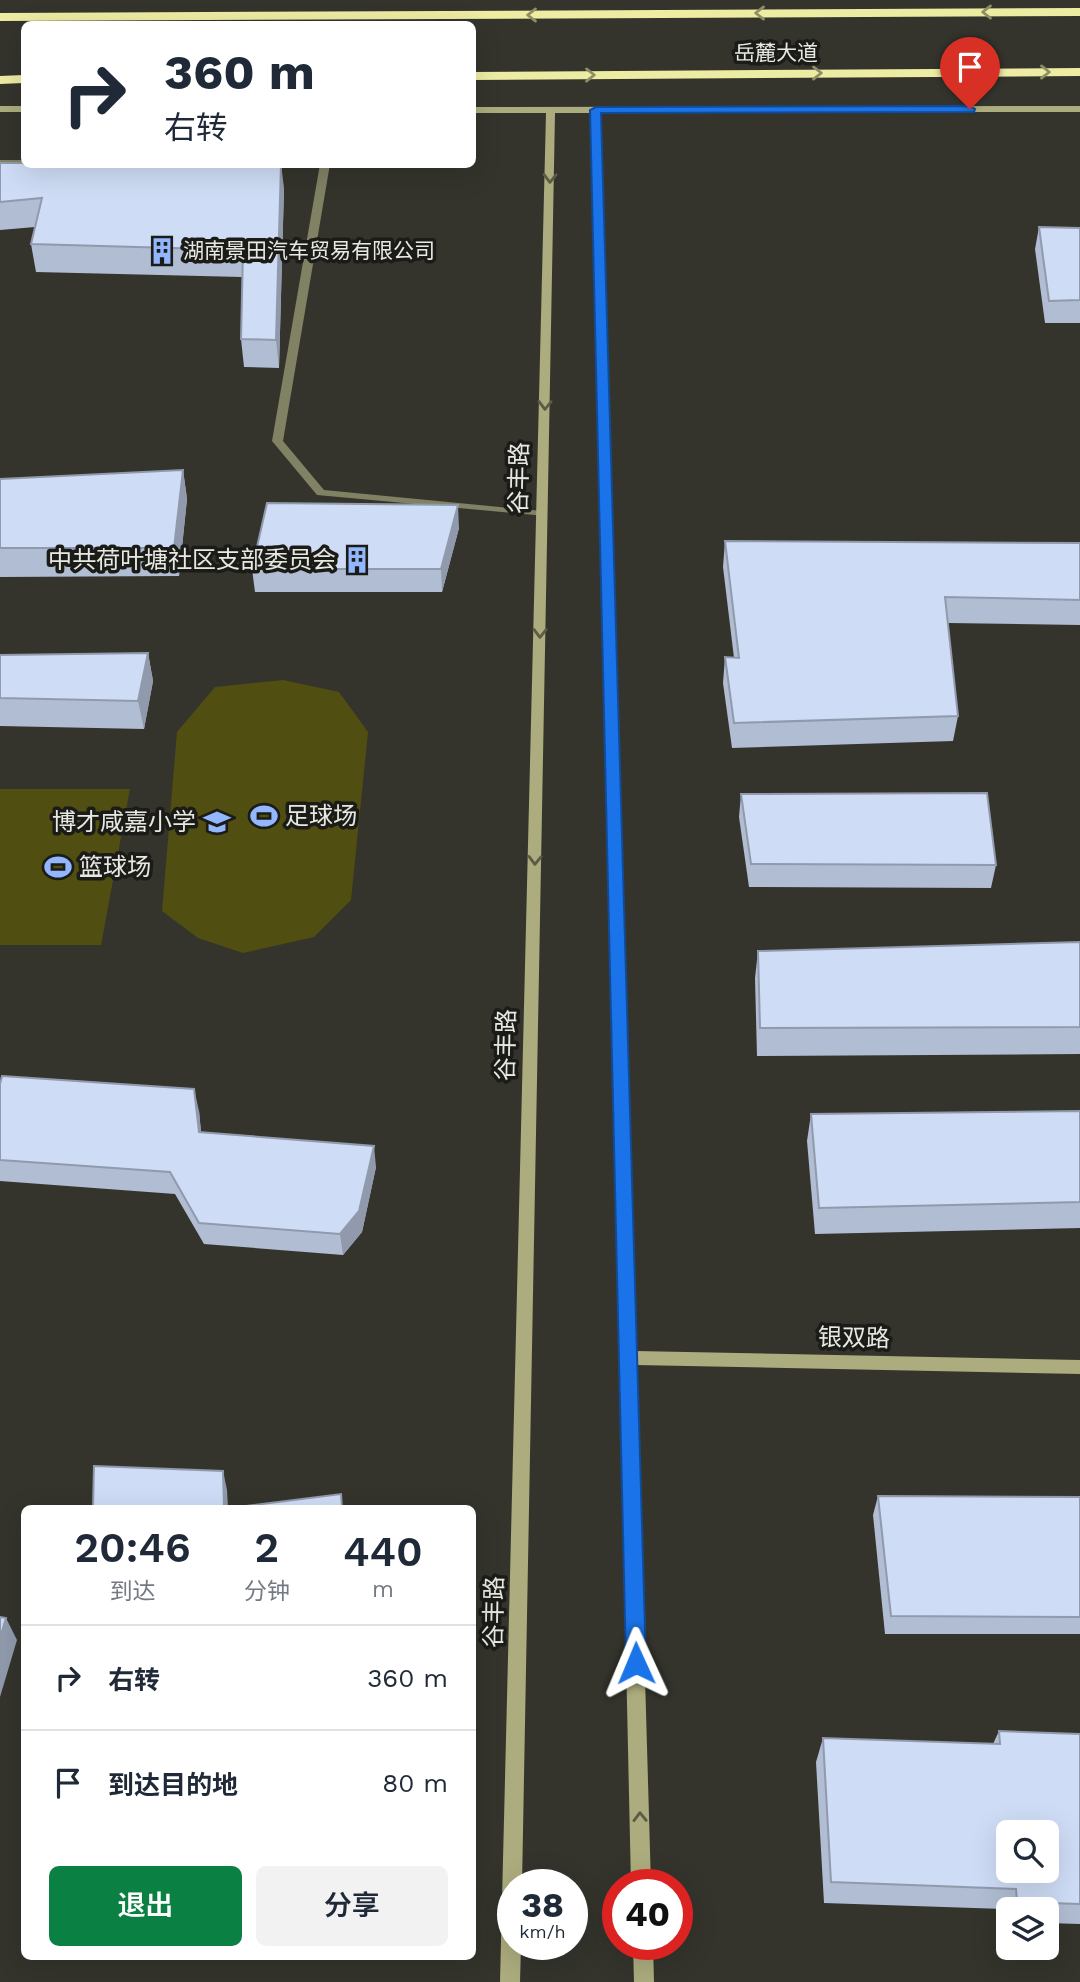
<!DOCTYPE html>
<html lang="zh">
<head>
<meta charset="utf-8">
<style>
  body { margin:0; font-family:"Work Sans","Noto Sans SC",sans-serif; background:#f2f2f3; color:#1f2937; height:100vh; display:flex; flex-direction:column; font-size:26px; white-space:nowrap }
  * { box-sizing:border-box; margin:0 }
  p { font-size:23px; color:#747a83 }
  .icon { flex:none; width:38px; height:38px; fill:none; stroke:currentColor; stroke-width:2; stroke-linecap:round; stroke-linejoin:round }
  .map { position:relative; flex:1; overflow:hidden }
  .side { position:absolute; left:21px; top:1505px; width:455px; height:455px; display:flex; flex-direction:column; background:#fff; border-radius:10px; box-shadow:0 7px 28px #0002 }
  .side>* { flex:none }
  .top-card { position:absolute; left:21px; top:21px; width:455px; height:147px; border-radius:10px; box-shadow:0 7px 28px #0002; background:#fff; color:#1f2937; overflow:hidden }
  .fabs { position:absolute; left:996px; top:1820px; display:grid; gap:14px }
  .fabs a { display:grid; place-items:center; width:63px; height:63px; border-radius:10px; background:#fff; box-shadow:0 7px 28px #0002; font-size:35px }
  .speed { position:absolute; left:497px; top:1869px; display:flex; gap:14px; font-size:35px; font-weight:700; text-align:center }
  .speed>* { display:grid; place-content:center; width:91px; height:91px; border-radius:50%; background:#fff; box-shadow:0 7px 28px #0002; line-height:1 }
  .speed small { font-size:18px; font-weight:400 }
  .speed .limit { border:10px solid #d22; background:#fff; color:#111 }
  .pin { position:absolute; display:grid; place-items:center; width:60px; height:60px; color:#fff; margin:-72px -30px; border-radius:50% 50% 50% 0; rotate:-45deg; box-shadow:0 0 7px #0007 }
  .pin .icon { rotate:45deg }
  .me { position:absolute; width:77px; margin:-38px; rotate:359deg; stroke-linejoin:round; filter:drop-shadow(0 0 5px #0008) }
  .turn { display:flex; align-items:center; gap:24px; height:147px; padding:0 28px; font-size:32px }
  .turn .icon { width:91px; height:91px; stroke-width:2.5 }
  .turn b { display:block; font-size:49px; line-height:60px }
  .eta { display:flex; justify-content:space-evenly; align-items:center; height:119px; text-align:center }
  .eta b { font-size:42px; font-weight:600; line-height:49px }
  .primary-button { display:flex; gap:14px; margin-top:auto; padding:14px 28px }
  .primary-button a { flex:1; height:80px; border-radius:10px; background:#0b8043; color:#fff; font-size:28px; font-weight:600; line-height:80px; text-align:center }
  .primary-button a+a { background:#f2f2f3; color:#1f2937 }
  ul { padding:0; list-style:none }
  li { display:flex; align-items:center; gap:21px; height:105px; padding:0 28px; border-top:2px solid #e0e1e3 }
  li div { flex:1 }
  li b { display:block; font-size:26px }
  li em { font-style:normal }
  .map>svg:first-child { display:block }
  .green { fill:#504e10 }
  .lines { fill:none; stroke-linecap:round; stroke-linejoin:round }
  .street { fill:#818164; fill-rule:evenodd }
  .secondary { fill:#acac7e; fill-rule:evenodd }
  .highway { fill:#edeca3; fill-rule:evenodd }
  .wall { fill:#b1bdd3 }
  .shaded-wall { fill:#909aac }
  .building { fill:#cedcf5; stroke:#909aac; stroke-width:2; fill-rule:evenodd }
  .oneway { stroke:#8e8e64 }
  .oneway2 { stroke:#5c5c46 }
  .route { fill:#1a73e8; stroke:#114b97; stroke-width:2 }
  .labels { text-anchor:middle; stroke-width:7; stroke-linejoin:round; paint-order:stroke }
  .far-street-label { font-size:21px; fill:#e8e8e3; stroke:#1b1b18 }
  .far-poi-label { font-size:21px; fill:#e8e8e3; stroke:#1b1b18; text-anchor:start }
  .street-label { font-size:24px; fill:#e8e8e3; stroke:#1b1b18 }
  .poi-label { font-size:24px; fill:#e8e8e3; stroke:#1b1b18; text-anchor:end }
</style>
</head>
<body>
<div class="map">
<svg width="1080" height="1982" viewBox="0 0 1080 1982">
  <rect width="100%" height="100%" fill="#34342d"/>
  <g class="green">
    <polygon points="283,680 339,692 368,732 351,900 314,937 243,953 198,938 162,911 177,732 215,687"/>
    <polygon points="0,789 130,789 101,945 0,945"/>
  </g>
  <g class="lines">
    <g class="street">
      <polygon points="0,160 24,160 24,164 28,164 0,166"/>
      <polygon points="320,164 330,164 283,441 324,490 542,511 546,512 546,516 317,495 272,441"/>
    </g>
    <g class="secondary">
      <rect x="0" y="106" width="24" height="6"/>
      <polygon points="1080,106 1080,112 601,112 635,1351 1080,1360 1080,1374 636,1365 651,1885 631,1885 592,113 555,113 522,1885 513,1885 513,1944 521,1944 520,1982 500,1982 546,113 472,113 472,107"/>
      <polygon points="633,1944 653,1944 654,1982 634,1982"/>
    </g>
    <g class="highway">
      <polygon points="1080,8 1080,16 0,21 0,13"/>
      <polygon points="1080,68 1080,76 472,80 472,72"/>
      <polygon points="24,75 24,83 0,84 0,76"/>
    </g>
  </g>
  <g class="wall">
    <polygon points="0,163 284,188 279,368 244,367 241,339 242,277 36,272 31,244 35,227 0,230"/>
    <polygon points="1039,227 1080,228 1080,323 1045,323 1035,249"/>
    <polygon points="183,470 187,499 179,576 0,577 0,479"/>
    <polygon points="459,528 442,592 255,592 252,569"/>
    <polygon points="725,541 1080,543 1080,625 948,623 958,716 953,741 732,748 723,683 725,657 734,658 723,567"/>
    <polygon points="148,653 153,681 144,729 0,726 0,655"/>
    <polygon points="741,794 996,865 991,888 749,887 739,817"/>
    <polygon points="1080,942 1080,1054 757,1056 755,978 758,951"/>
    <polygon points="0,1084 199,1111 201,1132 376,1167 362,1232 343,1255 204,1244 175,1194 0,1181"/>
    <polygon points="1080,1111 1080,1228 815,1234 807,1141 811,1114"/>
    <polygon points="878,1496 1080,1497 1080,1634 885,1634 873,1515"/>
    <polygon points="999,1731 1080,1734 1080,1924 1046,1923 1046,1909 1008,1909 1008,1922 1006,1922 1004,1909 824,1903 816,1762 823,1738 993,1744"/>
  </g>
  <g class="shaded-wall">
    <polygon points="281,164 284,188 279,368 276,340"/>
    <polygon points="183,470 187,499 179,576 174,548"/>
    <polygon points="458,505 459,528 442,592 441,569"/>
    <polygon points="148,653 153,681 144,729 138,701"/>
    <polygon points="194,1089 199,1111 203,1153 199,1132"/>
    <polygon points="374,1146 376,1167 362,1232 343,1255 340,1234"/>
    <polygon points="223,1471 227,1490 228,1508 224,1508"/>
    <polygon points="6,1618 17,1640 0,1697 0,1638"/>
  </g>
  <g class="building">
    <polygon points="0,163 24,163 24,164 281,164 276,340 241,339 243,250 31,244 42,198 0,202"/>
    <polygon points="1039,227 1080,228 1080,300 1049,301"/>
    <polygon points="183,470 174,548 0,548 0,479"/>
    <polygon points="267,503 458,505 441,569 252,569"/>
    <polygon points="725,541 1080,543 1080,600 945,597 958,716 734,723 725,657 739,658"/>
    <polygon points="148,653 138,701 0,698 0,655"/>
    <polygon points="987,793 996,865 751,864 741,794"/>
    <polygon points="1080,942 1080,1027 760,1028 758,951"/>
    <polygon points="2,1076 194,1089 199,1132 374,1146 359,1211 340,1234 199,1223 170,1172 0,1160 0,1084"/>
    <polygon points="1080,1111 1080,1202 819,1208 811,1114"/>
    <polygon points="94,1466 223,1471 224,1508 93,1508"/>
    <polygon points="341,1494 342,1508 230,1508"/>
    <polygon points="878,1496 1080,1497 1080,1617 891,1616"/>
    <polygon points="0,1617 6,1618 0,1638"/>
    <path d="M999,1731L1080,1734V1904L1017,1902L1016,1889L831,1882L823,1738L1000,1744ZM1008,1832H1046V1871H1008Z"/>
  </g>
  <defs><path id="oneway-chevron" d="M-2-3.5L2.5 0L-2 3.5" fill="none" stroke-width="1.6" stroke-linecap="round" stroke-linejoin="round" transform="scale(1.75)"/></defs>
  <g class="oneway">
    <use href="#oneway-chevron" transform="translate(987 12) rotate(180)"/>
    <use href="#oneway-chevron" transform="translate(760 13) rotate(180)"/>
    <use href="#oneway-chevron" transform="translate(532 15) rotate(180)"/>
    <use href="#oneway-chevron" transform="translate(1045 72)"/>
    <use href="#oneway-chevron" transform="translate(817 73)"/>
    <use href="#oneway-chevron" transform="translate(590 75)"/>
  </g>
  <g class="oneway2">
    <use href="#oneway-chevron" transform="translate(550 178) rotate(91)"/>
    <use href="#oneway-chevron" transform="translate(545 405) rotate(91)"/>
    <use href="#oneway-chevron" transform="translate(540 633) rotate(91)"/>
    <use href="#oneway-chevron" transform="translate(535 860) rotate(91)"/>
    <use href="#oneway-chevron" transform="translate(640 1817) rotate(-91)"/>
  </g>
  <polygon class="route" points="970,106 975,109 974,112 601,113 646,1663 643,1670 636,1673 629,1670 626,1663 590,110 596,107"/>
  <defs>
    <symbol id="building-bare" viewBox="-9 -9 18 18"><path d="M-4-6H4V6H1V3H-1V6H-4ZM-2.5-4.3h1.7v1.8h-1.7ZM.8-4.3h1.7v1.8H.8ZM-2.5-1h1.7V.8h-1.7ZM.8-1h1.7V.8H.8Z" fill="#92b7fd" stroke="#1b1b18" stroke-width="2.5" paint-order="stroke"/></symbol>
    <symbol id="stadium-bare" viewBox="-9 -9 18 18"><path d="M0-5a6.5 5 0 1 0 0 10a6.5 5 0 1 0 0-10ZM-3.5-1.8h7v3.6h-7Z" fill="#92b7fd" stroke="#1b1b18" stroke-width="2.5" paint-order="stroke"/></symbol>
    <symbol id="school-bare" viewBox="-9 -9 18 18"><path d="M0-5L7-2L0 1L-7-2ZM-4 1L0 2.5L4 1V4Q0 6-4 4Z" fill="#92b7fd" stroke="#1b1b18" stroke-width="2.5" paint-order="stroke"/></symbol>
  </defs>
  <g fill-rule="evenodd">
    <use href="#building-bare" x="143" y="232" width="38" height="38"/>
    <use href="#building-bare" x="338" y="541" width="38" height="38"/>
    <use href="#stadium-bare" x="245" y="797" width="38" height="38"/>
    <use href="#school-bare" x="198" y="803" width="38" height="38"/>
    <use href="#stadium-bare" x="39" y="848" width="38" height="38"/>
  </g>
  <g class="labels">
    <g class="far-street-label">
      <text x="776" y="60">岳麓大道</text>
    </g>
    <g class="far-poi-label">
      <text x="183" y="258">湖南景田汽车贸易有限公司</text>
    </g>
    <g class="street-label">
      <text transform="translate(519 478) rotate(-89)" y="8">谷丰路</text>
      <text transform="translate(506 1045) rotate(-89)" y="8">谷丰路</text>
      <text transform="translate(854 1338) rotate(1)" y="8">银双路</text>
      <text transform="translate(494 1612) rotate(-89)" y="8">谷丰路</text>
    </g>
    <g class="poi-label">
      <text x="336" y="568">中共荷叶塘社区支部委员会</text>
      <text x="285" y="824" text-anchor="start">足球场</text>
      <text x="196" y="830">博才咸嘉小学</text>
      <text x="79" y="875" text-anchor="start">篮球场</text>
    </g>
  </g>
</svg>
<div class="fabs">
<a><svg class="icon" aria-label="search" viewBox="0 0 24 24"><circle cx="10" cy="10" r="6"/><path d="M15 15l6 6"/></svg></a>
<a><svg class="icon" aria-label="layers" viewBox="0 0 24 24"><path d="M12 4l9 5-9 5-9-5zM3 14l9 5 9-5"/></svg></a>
</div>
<div class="speed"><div>38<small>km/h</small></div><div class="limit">40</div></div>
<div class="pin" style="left:970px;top:109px;background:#d93025"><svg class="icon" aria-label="arrive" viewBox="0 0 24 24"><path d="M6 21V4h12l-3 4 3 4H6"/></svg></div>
<svg class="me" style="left:636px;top:1663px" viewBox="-20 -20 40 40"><path d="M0-17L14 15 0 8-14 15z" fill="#1a73e8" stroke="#fff" stroke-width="4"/></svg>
<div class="top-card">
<div class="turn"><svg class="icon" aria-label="right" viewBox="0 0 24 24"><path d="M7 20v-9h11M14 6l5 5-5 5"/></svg><div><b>360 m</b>右转</div></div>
</div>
<section class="side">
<div class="eta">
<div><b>20:46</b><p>到达</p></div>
<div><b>2</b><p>分钟</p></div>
<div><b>440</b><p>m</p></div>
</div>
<ul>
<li><svg class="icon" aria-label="right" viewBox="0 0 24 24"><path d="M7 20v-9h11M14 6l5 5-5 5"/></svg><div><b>右转</b></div><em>360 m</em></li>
<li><svg class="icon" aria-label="arrive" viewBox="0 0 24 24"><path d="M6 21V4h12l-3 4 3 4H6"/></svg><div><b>到达目的地</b></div><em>80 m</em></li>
</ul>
<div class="primary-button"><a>退出</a><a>分享</a></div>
</section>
</div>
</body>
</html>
